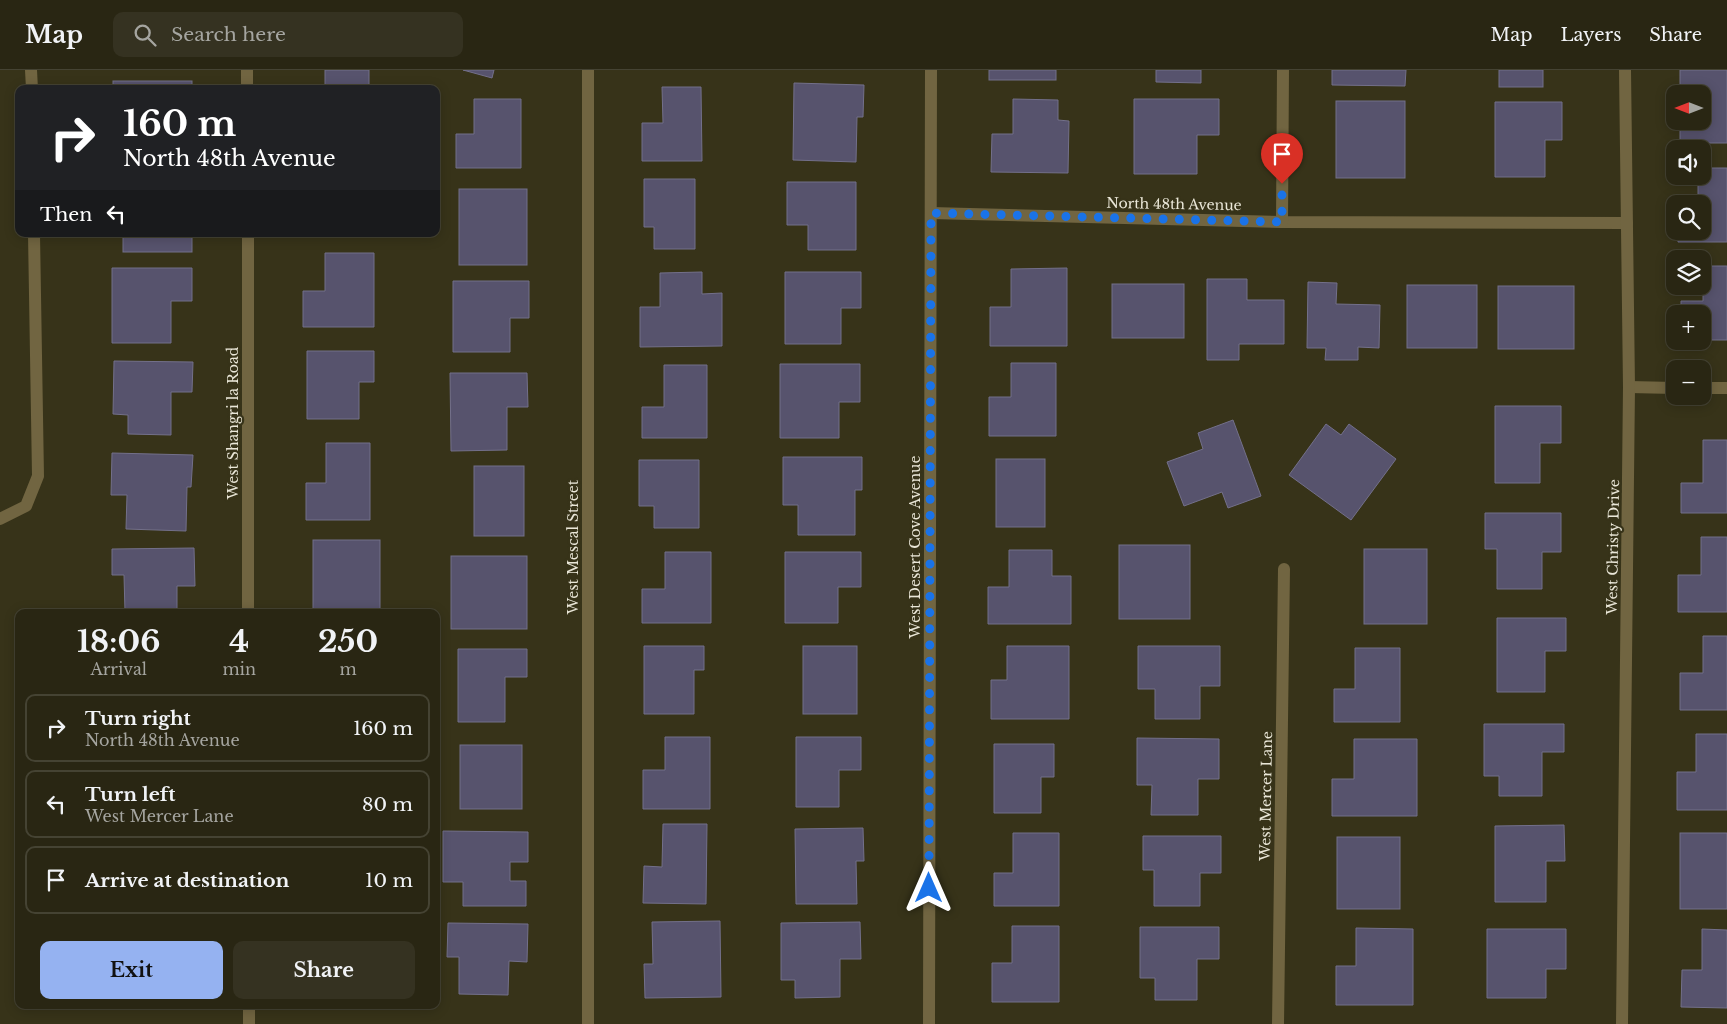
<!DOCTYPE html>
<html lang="en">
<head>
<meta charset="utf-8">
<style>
  body { margin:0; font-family:"Libre Baskerville",serif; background:#353221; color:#f1f3f6; height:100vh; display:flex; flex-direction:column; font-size:19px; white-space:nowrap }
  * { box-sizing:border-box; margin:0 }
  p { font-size:16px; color:#a5a5a0 }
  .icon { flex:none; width:28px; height:28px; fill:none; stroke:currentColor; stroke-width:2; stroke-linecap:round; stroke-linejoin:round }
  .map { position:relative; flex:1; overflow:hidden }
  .drawer { position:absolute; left:15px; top:539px; width:425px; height:400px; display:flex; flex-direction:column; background:#292613; border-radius:10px; box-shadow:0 2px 12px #0003,0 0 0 1px #454333 }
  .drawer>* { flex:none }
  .banner { position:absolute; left:15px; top:15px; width:425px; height:152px; border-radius:10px; box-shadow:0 2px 12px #0003,0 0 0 1px #454333; background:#202124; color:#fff; overflow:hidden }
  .needle { width:32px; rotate:270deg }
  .buttons { position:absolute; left:1666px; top:15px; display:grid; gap:10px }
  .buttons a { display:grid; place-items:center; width:45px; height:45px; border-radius:10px; background:#292613; box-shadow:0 2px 12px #0003,0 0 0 1px #454333; font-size:25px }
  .pin { position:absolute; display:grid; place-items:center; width:42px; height:42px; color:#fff; margin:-51px -21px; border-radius:50% 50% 50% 0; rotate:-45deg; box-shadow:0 0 5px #0007 }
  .pin .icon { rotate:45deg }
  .me { position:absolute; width:55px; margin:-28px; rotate:0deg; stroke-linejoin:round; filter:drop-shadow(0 0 4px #0008) }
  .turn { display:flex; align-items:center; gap:18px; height:105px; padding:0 25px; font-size:22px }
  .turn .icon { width:65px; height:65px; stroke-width:2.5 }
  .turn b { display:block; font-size:35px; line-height:42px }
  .then { display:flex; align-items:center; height:48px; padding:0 25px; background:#0003; gap:10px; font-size:19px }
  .eta { display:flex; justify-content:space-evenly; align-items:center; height:85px; text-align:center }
  .eta b { font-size:30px; font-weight:800; line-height:35px }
  .button { display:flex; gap:10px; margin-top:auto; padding:10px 25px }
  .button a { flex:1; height:58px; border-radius:10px; background:#95b2f1; color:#111; font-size:20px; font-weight:800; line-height:58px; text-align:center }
  .button a+a { background:#353221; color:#f1f3f6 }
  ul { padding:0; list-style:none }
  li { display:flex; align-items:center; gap:15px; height:68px; margin:0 10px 8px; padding:0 15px; border:2px solid #454333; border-radius:10px }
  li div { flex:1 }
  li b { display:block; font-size:19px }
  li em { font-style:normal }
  header { display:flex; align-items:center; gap:30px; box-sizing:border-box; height:70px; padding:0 25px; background:#292613; border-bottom:1px solid #454333 }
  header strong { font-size:24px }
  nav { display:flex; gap:28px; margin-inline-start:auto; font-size:18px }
  .search { width:350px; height:45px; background:#353221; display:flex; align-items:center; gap:12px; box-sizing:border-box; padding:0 18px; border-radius:10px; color:#a5a5a0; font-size:19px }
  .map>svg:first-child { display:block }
  .building { fill:#57536d; stroke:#73708a }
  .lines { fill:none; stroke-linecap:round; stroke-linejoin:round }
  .minor { stroke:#716541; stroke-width:12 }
  .route { stroke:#1a73e8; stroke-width:9; stroke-dasharray:0 16.2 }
  .labels { text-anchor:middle; stroke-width:4.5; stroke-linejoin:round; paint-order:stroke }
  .street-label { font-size:14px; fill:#eae7d8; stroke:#373319 }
</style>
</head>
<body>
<header>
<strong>Map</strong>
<div class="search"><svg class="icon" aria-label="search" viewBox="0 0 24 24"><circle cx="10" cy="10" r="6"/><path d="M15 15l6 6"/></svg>Search here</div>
<nav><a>Map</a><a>Layers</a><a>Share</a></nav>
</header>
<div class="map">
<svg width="1727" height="954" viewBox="0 0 1727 954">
  <rect width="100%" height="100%" fill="#373319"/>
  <g class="building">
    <polygon points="325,0 369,0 369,17 379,17 379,19 325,19"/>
    <polygon points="463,0 494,0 492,8"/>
    <rect x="989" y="0" width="67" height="10"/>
    <polygon points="1156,0 1201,0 1201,13 1156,12"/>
    <polygon points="1332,0 1406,0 1405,16 1332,15"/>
    <rect x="1499" y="0" width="44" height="17"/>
    <polygon points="1680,0 1727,0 1727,73 1680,73 1680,51 1702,51 1702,24 1680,24"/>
    <rect x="113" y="11" width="79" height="8"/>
    <polygon points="794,13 864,15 863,47 857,47 856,92 793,90"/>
    <polygon points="662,17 701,17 702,91 642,91 642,53 663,53"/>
    <polygon points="474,29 521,29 521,98 456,98 456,64 474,64"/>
    <polygon points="1013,29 1058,30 1058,50 1069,51 1068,103 991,102 992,64 1013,64"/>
    <polygon points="1134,29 1219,29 1219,65 1197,65 1197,104 1134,104"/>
    <rect x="1336" y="31" width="69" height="77"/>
    <polygon points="1495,32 1562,32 1562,70 1545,70 1545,107 1495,107"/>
    <polygon points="1702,98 1727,98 1727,172 1678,172 1678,161 1702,161 1702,134 1698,134 1698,106 1702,106"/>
    <polygon points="644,109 695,109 695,179 654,179 654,157 644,157"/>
    <polygon points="787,112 856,112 856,180 808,180 808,155 787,155"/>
    <rect x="459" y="119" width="68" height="76"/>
    <rect x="123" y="164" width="69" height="18"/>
    <polygon points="325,183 374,183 374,257 303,257 303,221 325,221"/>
    <polygon points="1703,196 1727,196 1727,270 1702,270 1702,244 1681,244 1681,231 1703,231"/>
    <polygon points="112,198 192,198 192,231 171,231 171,273 112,273"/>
    <polygon points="1067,198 1067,276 990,276 990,237 1011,237 1011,199"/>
    <polygon points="702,202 702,224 722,223 722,276 640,277 640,237 660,237 660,203"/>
    <polygon points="785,202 861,202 861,238 841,238 841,274 785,274"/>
    <polygon points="1207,209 1247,209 1247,230 1284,230 1284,274 1239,274 1239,290 1207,290"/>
    <polygon points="453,211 529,211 529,248 510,248 510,282 453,282"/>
    <polygon points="1308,212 1337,213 1336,234 1380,235 1379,278 1358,277 1358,290 1325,290 1326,278 1307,278"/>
    <rect x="1112" y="214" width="72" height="54"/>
    <rect x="1407" y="215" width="70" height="63"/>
    <rect x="1498" y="216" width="76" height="63"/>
    <polygon points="307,281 374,281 374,312 359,312 359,349 307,349"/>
    <polygon points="114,291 193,292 192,322 171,322 171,365 128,364 128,345 113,344"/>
    <polygon points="1011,293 1056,293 1056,366 989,366 989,327 1011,327"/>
    <polygon points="780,294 860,294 860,332 839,332 839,368 780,368"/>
    <polygon points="664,295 707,295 707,368 642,368 642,337 664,337"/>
    <polygon points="450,303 527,303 528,337 507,337 507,380 451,381"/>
    <polygon points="1495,336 1561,336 1561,373 1540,373 1540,413 1495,413"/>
    <polygon points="1233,350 1261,426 1228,438 1222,422 1184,436 1167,392 1203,379 1198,363"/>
    <polygon points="1326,354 1341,365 1349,354 1396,389 1351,450 1289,405"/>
    <polygon points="1703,370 1727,370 1727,443 1681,443 1681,413 1703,413"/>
    <polygon points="326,373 370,373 370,450 306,450 306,413 326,413"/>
    <polygon points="112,383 193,385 191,417 187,417 186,461 126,459 127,425 111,425"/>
    <polygon points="783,387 862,387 862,420 855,420 855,465 798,465 798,435 783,435"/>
    <rect x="996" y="389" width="49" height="68"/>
    <polygon points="639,390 699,390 699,458 654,458 654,436 639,436"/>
    <rect x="474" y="396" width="50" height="70"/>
    <polygon points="1485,443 1561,443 1561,482 1542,482 1542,519 1497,519 1497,479 1485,479"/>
    <polygon points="1701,467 1727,467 1727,542 1678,542 1678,505 1701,505"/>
    <rect x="313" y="470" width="67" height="72"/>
    <rect x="1119" y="475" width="71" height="74"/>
    <polygon points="194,478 195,516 177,516 177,542 125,542 124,505 112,505 112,479"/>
    <rect x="1364" y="479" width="63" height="75"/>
    <polygon points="1009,480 1052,480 1052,506 1071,506 1071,554 988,554 988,517 1009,517"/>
    <polygon points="665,482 711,482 711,553 642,553 642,519 665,519"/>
    <polygon points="785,482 861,482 861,517 838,517 838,553 785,553"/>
    <rect x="451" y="486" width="76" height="73"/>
    <polygon points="1497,548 1566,548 1566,581 1545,581 1545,622 1497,622"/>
    <polygon points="1703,566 1727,566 1727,640 1680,640 1680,603 1703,603"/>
    <polygon points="644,576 704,576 704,600 694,600 694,644 644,644"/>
    <rect x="803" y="576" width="54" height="68"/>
    <polygon points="1007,576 1069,576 1069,649 991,649 991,610 1007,610"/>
    <polygon points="1138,576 1220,576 1220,616 1200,616 1200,649 1155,649 1155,619 1138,619"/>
    <polygon points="1355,578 1400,578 1400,652 1334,652 1334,619 1355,619"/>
    <polygon points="458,579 527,579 527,607 505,607 505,652 458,652"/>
    <polygon points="1484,654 1564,654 1564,682 1542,682 1542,726 1499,726 1499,706 1484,706"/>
    <polygon points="1696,664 1727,664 1727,740 1677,740 1677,702 1696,702"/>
    <polygon points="665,667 710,667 710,739 643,739 643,700 665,700"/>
    <polygon points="796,667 861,667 861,700 839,700 839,737 796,737"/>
    <polygon points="1137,668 1219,669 1219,709 1198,709 1198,745 1151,745 1152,715 1137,715"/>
    <polygon points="1354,669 1417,669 1417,746 1332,746 1332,709 1354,709"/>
    <polygon points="994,674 1054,674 1054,707 1041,707 1041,743 994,743"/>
    <rect x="460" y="675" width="62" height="64"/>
    <polygon points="663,754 707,754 706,834 643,833 644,796 662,797"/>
    <polygon points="1564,755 1565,791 1546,791 1546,832 1495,832 1495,756"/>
    <polygon points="863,758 864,791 856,791 857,834 796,834 795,759"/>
    <polygon points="443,761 528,762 528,792 510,792 510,811 526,811 526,836 463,836 463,812 443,812"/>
    <polygon points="1013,763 1059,763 1059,836 994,836 994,803 1013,803"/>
    <rect x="1680" y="763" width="47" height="76"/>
    <polygon points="1143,766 1221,766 1221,803 1200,803 1200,836 1154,836 1154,800 1143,800"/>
    <rect x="1337" y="767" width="63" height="72"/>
    <polygon points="720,851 721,927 645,928 644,894 653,894 652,852"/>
    <polygon points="860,852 861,889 840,889 840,927 795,928 795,910 781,910 781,853"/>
    <polygon points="448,853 528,854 527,892 509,891 508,925 459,924 459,887 447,887"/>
    <polygon points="1012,856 1059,856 1059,932 992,932 992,893 1012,893"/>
    <polygon points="1140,857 1219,857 1219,889 1197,889 1197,930 1155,930 1155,908 1140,908"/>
    <polygon points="1356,858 1413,859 1413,935 1336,935 1336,896 1356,896"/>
    <polygon points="1487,859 1566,859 1566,899 1546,899 1546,928 1487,928"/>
    <polygon points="1702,859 1727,860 1727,938 1681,937 1682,900 1702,900"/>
  </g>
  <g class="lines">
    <g class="minor">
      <polyline points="31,0 32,19"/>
      <polyline points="247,0 247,19"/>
      <polyline points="931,143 1282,152 1627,153"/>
      <polyline points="1282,152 1283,0"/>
      <polyline points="248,164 248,542"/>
      <polyline points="1629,317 1675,318"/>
      <polyline points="1702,318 1727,318"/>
      <polyline points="0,449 26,436 38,406 34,164"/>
      <polyline points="249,935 249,954"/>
      <polyline points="588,954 588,0"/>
      <polyline points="929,954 931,0"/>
      <polyline points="1278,954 1284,499"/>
      <polyline points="1622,954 1629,317 1625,0"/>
    </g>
  </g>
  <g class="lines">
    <polyline class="route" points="929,818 931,143 1282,152 1282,114"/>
  </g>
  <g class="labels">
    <g class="street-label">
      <text transform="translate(1174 134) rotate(1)" y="5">North 48th Avenue</text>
      <text transform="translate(233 353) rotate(-90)" y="5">West Shangri la Road</text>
      <text transform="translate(573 477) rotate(-90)" y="5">West Mescal Street</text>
      <text transform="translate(915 477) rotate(-90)" y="5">West Desert Cove Avenue</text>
      <text transform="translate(1613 477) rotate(-89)" y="5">West Christy Drive</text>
      <text transform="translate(1266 726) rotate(-89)" y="5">West Mercer Lane</text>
    </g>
  </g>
</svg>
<div class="buttons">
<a><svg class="needle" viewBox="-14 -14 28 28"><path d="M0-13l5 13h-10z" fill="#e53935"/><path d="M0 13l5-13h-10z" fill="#a5a5a0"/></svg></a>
<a><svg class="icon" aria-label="sound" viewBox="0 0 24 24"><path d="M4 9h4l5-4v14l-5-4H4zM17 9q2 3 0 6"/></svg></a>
<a><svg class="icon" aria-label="search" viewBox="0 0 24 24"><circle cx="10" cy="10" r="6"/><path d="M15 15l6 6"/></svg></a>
<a><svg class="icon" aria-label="layers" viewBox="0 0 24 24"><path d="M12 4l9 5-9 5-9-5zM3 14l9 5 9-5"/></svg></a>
<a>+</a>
<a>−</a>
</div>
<div class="pin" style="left:1282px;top:114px;background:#d93025"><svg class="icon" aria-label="arrive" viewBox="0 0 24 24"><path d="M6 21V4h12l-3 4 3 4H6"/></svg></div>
<svg class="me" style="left:929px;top:818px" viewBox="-20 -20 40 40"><path d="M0-17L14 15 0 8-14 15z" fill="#1a73e8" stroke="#fff" stroke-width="4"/></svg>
<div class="banner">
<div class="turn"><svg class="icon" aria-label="right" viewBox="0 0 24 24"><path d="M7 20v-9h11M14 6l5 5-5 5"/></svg><div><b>160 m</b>North 48th Avenue</div></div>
<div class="then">Then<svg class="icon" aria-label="left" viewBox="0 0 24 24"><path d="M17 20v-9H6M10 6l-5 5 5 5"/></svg></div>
</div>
<section class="drawer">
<div class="eta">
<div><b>18:06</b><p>Arrival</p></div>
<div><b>4</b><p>min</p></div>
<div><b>250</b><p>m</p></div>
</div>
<ul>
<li><svg class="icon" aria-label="right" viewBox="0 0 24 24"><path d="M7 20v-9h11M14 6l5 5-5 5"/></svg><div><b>Turn right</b><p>North 48th Avenue</p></div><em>160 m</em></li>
<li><svg class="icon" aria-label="left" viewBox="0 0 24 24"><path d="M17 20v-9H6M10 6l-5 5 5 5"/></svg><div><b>Turn left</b><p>West Mercer Lane</p></div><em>80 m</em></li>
<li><svg class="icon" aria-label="arrive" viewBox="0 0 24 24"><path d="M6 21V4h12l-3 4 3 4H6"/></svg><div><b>Arrive at destination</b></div><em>10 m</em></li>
</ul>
<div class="button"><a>Exit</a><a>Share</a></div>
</section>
</div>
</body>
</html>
